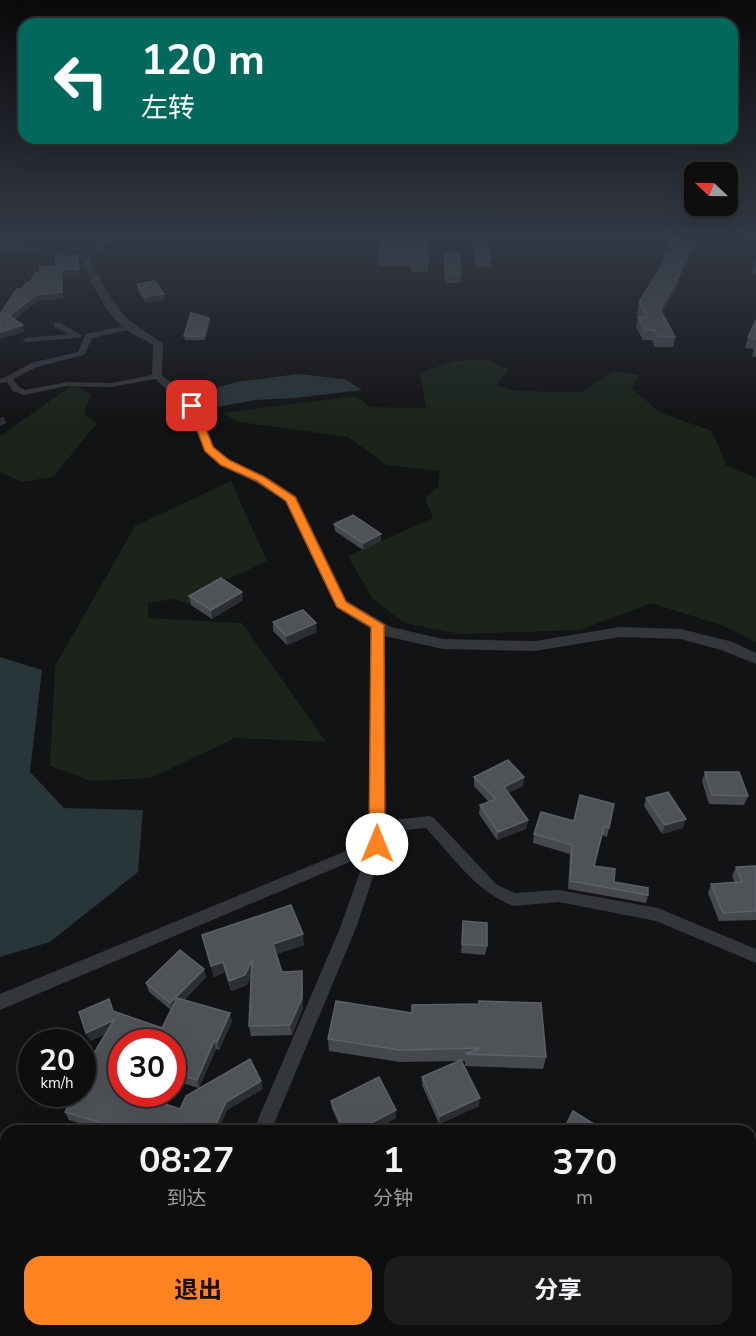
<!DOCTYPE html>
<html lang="zh">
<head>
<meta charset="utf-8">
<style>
  body { margin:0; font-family:"Nunito Sans","Noto Sans SC",sans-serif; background:#1c1c1d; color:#f1f3f6; height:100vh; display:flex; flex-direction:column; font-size:22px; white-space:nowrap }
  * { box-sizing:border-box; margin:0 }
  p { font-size:20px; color:#9b9c9e }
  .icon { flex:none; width:33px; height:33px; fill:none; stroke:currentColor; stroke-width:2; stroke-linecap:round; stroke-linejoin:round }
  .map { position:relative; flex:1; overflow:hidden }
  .panel { position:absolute; left:0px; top:1125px; width:756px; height:212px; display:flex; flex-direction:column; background:#0e0e0f; border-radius:18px 18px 0 0; box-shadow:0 6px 24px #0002,0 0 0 2px #2e2e2f }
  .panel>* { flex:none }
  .hud { position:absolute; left:18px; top:18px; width:720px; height:126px; border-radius:18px; box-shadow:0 6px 24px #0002,0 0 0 2px #2e2e2f; background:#00695c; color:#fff; overflow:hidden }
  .needle { width:39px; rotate:292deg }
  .fabs { position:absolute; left:684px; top:162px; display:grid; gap:12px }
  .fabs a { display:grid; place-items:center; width:54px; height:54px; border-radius:12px; background:#0e0e0f; box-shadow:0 6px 24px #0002,0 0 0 2px #2e2e2f; font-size:30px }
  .speed { position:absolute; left:18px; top:1029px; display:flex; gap:12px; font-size:30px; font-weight:700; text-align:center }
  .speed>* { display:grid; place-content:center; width:78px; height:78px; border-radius:50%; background:#0e0e0f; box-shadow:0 6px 24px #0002,0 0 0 2px #2e2e2f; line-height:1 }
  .speed small { font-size:15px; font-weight:400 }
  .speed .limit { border:9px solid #d22; background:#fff; color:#111 }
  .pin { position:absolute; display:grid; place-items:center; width:51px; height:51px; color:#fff; margin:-26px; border-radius:12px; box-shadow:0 3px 9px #0006 }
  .me { position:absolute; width:66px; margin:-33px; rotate:0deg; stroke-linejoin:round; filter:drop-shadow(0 0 4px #0008) }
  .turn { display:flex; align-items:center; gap:21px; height:126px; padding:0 24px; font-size:27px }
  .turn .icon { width:78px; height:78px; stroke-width:2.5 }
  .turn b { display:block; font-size:42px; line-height:51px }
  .eta { display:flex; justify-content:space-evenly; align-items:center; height:102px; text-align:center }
  .eta b { font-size:36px; font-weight:700; line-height:42px }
  .primary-button { display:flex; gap:12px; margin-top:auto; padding:12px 24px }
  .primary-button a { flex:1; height:69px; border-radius:18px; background:#ff8320; color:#111; font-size:24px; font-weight:700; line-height:69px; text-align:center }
  .primary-button a+a { background:#1c1c1d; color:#f1f3f6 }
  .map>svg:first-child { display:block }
  .green { fill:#1b231a }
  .water { fill:#283539 }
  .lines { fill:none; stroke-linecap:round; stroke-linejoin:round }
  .minor { fill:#33363a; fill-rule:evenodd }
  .tertiary { fill:#33363a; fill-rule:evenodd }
  .wall { fill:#45494d }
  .shaded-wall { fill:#2c2f31 }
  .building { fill:#4f5358; stroke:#5c6167; stroke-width:1.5 }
  .route { fill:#ff8320; stroke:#a65515; stroke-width:1.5 }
</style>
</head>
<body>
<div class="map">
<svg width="756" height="1336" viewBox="0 0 756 1336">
  <rect width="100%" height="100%" fill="#121314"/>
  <g class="green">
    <polygon points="487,360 509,369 496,385 516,391 582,392 613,371 639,375 632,389 661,413 712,431 727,466 756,478 756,642 724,626 651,603 580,630 459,634 404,623 372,598 348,556 433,518 425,498 438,487 440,471 386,465 348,437 238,422 223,413 355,396 370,407 426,408 420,373 454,361"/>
    <polygon points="73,385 91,394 84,414 97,423 53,477 22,482 0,472 0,436"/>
    <polygon points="231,481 267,561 220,583 189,604 173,599 148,603 148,618 242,623 326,742 235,738 151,778 91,781 50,766 55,666 135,526"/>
  </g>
  <g class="water">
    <polygon points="298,374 345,379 362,390 295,398 256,400 216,407 199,393 236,382"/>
    <polygon points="0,657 42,670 30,772 64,808 143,810 138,872 50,942 0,957"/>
  </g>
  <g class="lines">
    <g class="minor">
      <path d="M106,238H112C104,247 95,258 83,259V257L96,249Z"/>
      <polygon points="54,323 60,323 83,336 79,338 26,342 22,340 26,338 70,334 54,327"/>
      <polygon points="129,325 132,325 132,329 92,338 84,355 37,367 13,379 19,387 25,390 67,382 112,383 157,374 161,376 160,378 112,387 67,386 24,395 13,391 7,382 0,383 0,379 6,377 31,363 78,352 86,334"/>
      <path d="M377,621L383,625L384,821L429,816L434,818L497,885L515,893L559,890L658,908L756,949V963L656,921L559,902L514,906C477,893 452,856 426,828L384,832V844L356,928L271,1131H253L340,928L366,855L0,1010V994L370,841L371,625Z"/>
      <polygon points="132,1330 158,1330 156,1336 129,1336"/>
      <polygon points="273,1330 294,1330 296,1336 274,1336"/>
    </g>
    <path class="tertiary" d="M0,243L88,256L109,295L127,319L163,344L162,376L183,390L196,404L214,447L229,460L265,476L296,496L347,601L391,627L443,639L535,641L620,627L681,629L733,642L756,653V664L721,650L681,639L620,637L535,651L443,649L380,635L336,607L285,501L255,482L221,466L205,452L187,407L152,376L153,345C145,339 136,337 128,331C107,316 91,284 82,260L0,249Z"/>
  </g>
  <g class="wall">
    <polygon points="380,238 428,263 428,272 411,272 411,266 378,266"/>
    <polygon points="472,238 487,238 491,258 490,267 476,267"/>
    <polygon points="673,238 699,238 679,278 678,285 662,313 675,337 673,347 655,347 652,340 643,340 636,327 638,317 639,317 637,313 639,302 663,265 662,265 664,255"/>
    <polygon points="444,252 461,273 461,283 445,283 444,262"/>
    <polygon points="756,259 756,275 751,274 754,264"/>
    <polygon points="137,284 164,294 165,300 146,303 138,291"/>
    <polygon points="209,318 210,322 205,340 185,340 184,336"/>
    <polygon points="756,320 756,357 752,356 754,349 745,348 748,337"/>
    <polygon points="334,524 381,541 363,550 335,531"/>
    <polygon points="189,596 243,600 212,619 191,605"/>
    <polygon points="273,622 317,632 287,645 273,631"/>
    <polygon points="705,772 748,796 744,805 709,804 702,781"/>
    <polygon points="474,777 524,777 523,786 508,793 528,820 526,829 497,840 479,814 480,805 489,802 474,786"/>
    <polygon points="646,798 683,828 662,834 644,806"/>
    <polygon points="614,804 607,837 602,835 594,866 614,882 648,895 646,903 568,889 570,854 533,843 534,834 574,821"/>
    <polygon points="756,866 756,920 719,921 708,893 711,884 735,883 732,876 736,867"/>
    <polygon points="463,921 487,946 485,955 461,953"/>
    <polygon points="202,935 304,945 276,954 282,972 303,981 303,1008 292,1035 251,1036 249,1026 251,976 247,985 231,991 225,972 214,977"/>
    <polygon points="206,977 184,1000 232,1021 219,1050 216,1049 199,1088 172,1080 172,1042 122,1042 120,1089 180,1109 263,1089 227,1110 218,1131 97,1131 99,1129 69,1120 65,1112 85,1073 83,1071 106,1034 90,1041 114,1011 162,1028 171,1010 149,992 146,983"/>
    <polygon points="412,1005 546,1057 543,1069 465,1066 465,1061 461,1061 479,1106 439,1124 422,1085 422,1077 460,1061 400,1062 329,1051 328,1039 411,1013"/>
    <polygon points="331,1101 396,1118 371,1131 342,1131 332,1109"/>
  </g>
  <g class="shaded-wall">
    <polygon points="696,238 699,238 679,278 678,285 658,320 660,309"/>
    <polygon points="77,256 80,275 62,277 64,299 38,301 10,323 9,316"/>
    <polygon points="164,294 165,300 146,303 145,297"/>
    <polygon points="209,318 210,322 205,340 204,336"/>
    <polygon points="23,325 24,332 0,339 0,332"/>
    <polygon points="4,417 6,423 0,426 0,418"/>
    <polygon points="381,534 381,541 363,550 363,543"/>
    <polygon points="242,592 243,600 212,619 211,610"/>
    <polygon points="316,623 317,632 287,645 286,636"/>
    <polygon points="524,777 523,786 503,796 504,787"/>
    <polygon points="686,819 683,828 662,834 665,825"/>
    <polygon points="528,820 526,829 497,840 498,832"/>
    <polygon points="303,934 304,945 274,955 273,944"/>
    <polygon points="252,960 254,970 247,985 231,991 229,981"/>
    <polygon points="223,962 225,972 214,977 211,966"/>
    <polygon points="204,969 206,977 172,1011 170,1003"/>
    <polygon points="302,971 303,1008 292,1035 290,1025"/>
    <polygon points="230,1013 232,1021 219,1050 217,1042"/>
    <polygon points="114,1020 117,1028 90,1041 86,1033"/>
    <polygon points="214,1041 216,1049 199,1088 197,1080"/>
    <polygon points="122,1072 122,1086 117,1094 113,1086"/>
    <polygon points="261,1081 263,1089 227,1110 218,1131 213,1131 226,1102"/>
    <polygon points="480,1098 479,1106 439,1124 440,1116"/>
    <polygon points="396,1110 396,1118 371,1131 356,1131"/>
  </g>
  <g class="building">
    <polygon points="380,238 427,238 428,263 411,263 411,257 378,257"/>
    <polygon points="474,238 487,238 491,258 477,257"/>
    <polygon points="673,238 696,238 678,275 680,275 660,309 675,337 658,337 654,330 645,330 638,317 647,317 639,302 668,256 664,255"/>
    <polygon points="444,252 459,253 461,273 446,273"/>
    <polygon points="77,256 79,269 61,270 62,292 36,295 9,316 23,325 0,332 0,314 17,289 22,289 27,282 30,282 35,273 40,273 40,267 55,266 56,258"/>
    <polygon points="155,281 164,294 145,297 137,284"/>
    <polygon points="191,313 209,318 204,336 184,336"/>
    <polygon points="756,320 756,339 748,337"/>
    <polygon points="353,515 381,534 363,543 334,524"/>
    <polygon points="221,578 242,592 211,610 189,596"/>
    <polygon points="303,610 316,623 286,636 273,622"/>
    <polygon points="508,760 524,777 504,787 528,820 498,832 480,805 496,799 474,777"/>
    <polygon points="705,772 739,772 748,796 712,795"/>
    <polygon points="668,792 686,819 665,825 646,798"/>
    <polygon points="580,795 614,804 609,828 604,826 594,866 615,869 614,882 648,888 648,895 570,881 572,845 534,834 541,812 574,821"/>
    <polygon points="756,866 756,911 723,913 711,884 742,882 736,867"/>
    <polygon points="291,905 303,934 273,944 282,972 302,971 302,998 290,1025 249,1026 252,960 245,975 229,981 223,962 211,966 202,935"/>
    <polygon points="463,921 487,923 487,946 462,944"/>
    <polygon points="180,950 204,969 170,1003 146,983"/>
    <polygon points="177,998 230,1013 217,1042 214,1041 197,1080 172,1072 172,1042 122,1042 122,1072 113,1086 122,1089 122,1094 134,1094 180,1109 186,1096 250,1059 261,1081 226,1102 213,1131 97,1131 102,1123 65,1112 75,1094 82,1094 82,1078 86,1072 83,1071 114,1020 86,1033 79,1012 109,999 113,1011 162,1028"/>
    <polygon points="336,1001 412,1013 412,1005 479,1004 479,1001 541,1003 546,1057 466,1054 480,1048 400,1050 328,1039"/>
    <polygon points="461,1060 480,1098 440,1116 422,1077"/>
    <polygon points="379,1077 396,1110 356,1131 345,1131 331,1101"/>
    <polygon points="573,1111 605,1131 563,1131"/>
  </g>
  <linearGradient id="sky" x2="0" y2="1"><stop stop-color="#0a0a0b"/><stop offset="0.56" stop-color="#333945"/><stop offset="1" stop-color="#333945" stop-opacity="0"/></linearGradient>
  <rect width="756" height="425" fill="url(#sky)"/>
  <polygon class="route" points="192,403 197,406 213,447 229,460 264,477 295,497 346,602 384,625 385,844 383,848 377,850 371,848 369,844 371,627 337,607 286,501 257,481 221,465 205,451 188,406"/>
</svg>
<div class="fabs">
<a><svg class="needle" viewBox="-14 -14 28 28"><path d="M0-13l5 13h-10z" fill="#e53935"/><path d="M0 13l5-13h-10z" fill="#9b9c9e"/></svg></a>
</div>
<div class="speed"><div>20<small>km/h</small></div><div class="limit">30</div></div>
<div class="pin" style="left:192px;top:406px;background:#d93025"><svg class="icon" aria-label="arrive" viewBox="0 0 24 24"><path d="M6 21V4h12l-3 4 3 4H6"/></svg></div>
<svg class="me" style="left:377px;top:844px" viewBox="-20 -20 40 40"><circle r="19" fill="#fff"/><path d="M0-13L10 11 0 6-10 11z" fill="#ff8320"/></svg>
<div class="hud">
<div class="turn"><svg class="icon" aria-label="left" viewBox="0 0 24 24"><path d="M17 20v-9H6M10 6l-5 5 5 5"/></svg><div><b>120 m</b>左转</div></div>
</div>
<section class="panel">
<div class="eta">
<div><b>08:27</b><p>到达</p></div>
<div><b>1</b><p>分钟</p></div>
<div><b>370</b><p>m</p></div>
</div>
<div class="primary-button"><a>退出</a><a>分享</a></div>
</section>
</div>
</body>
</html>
